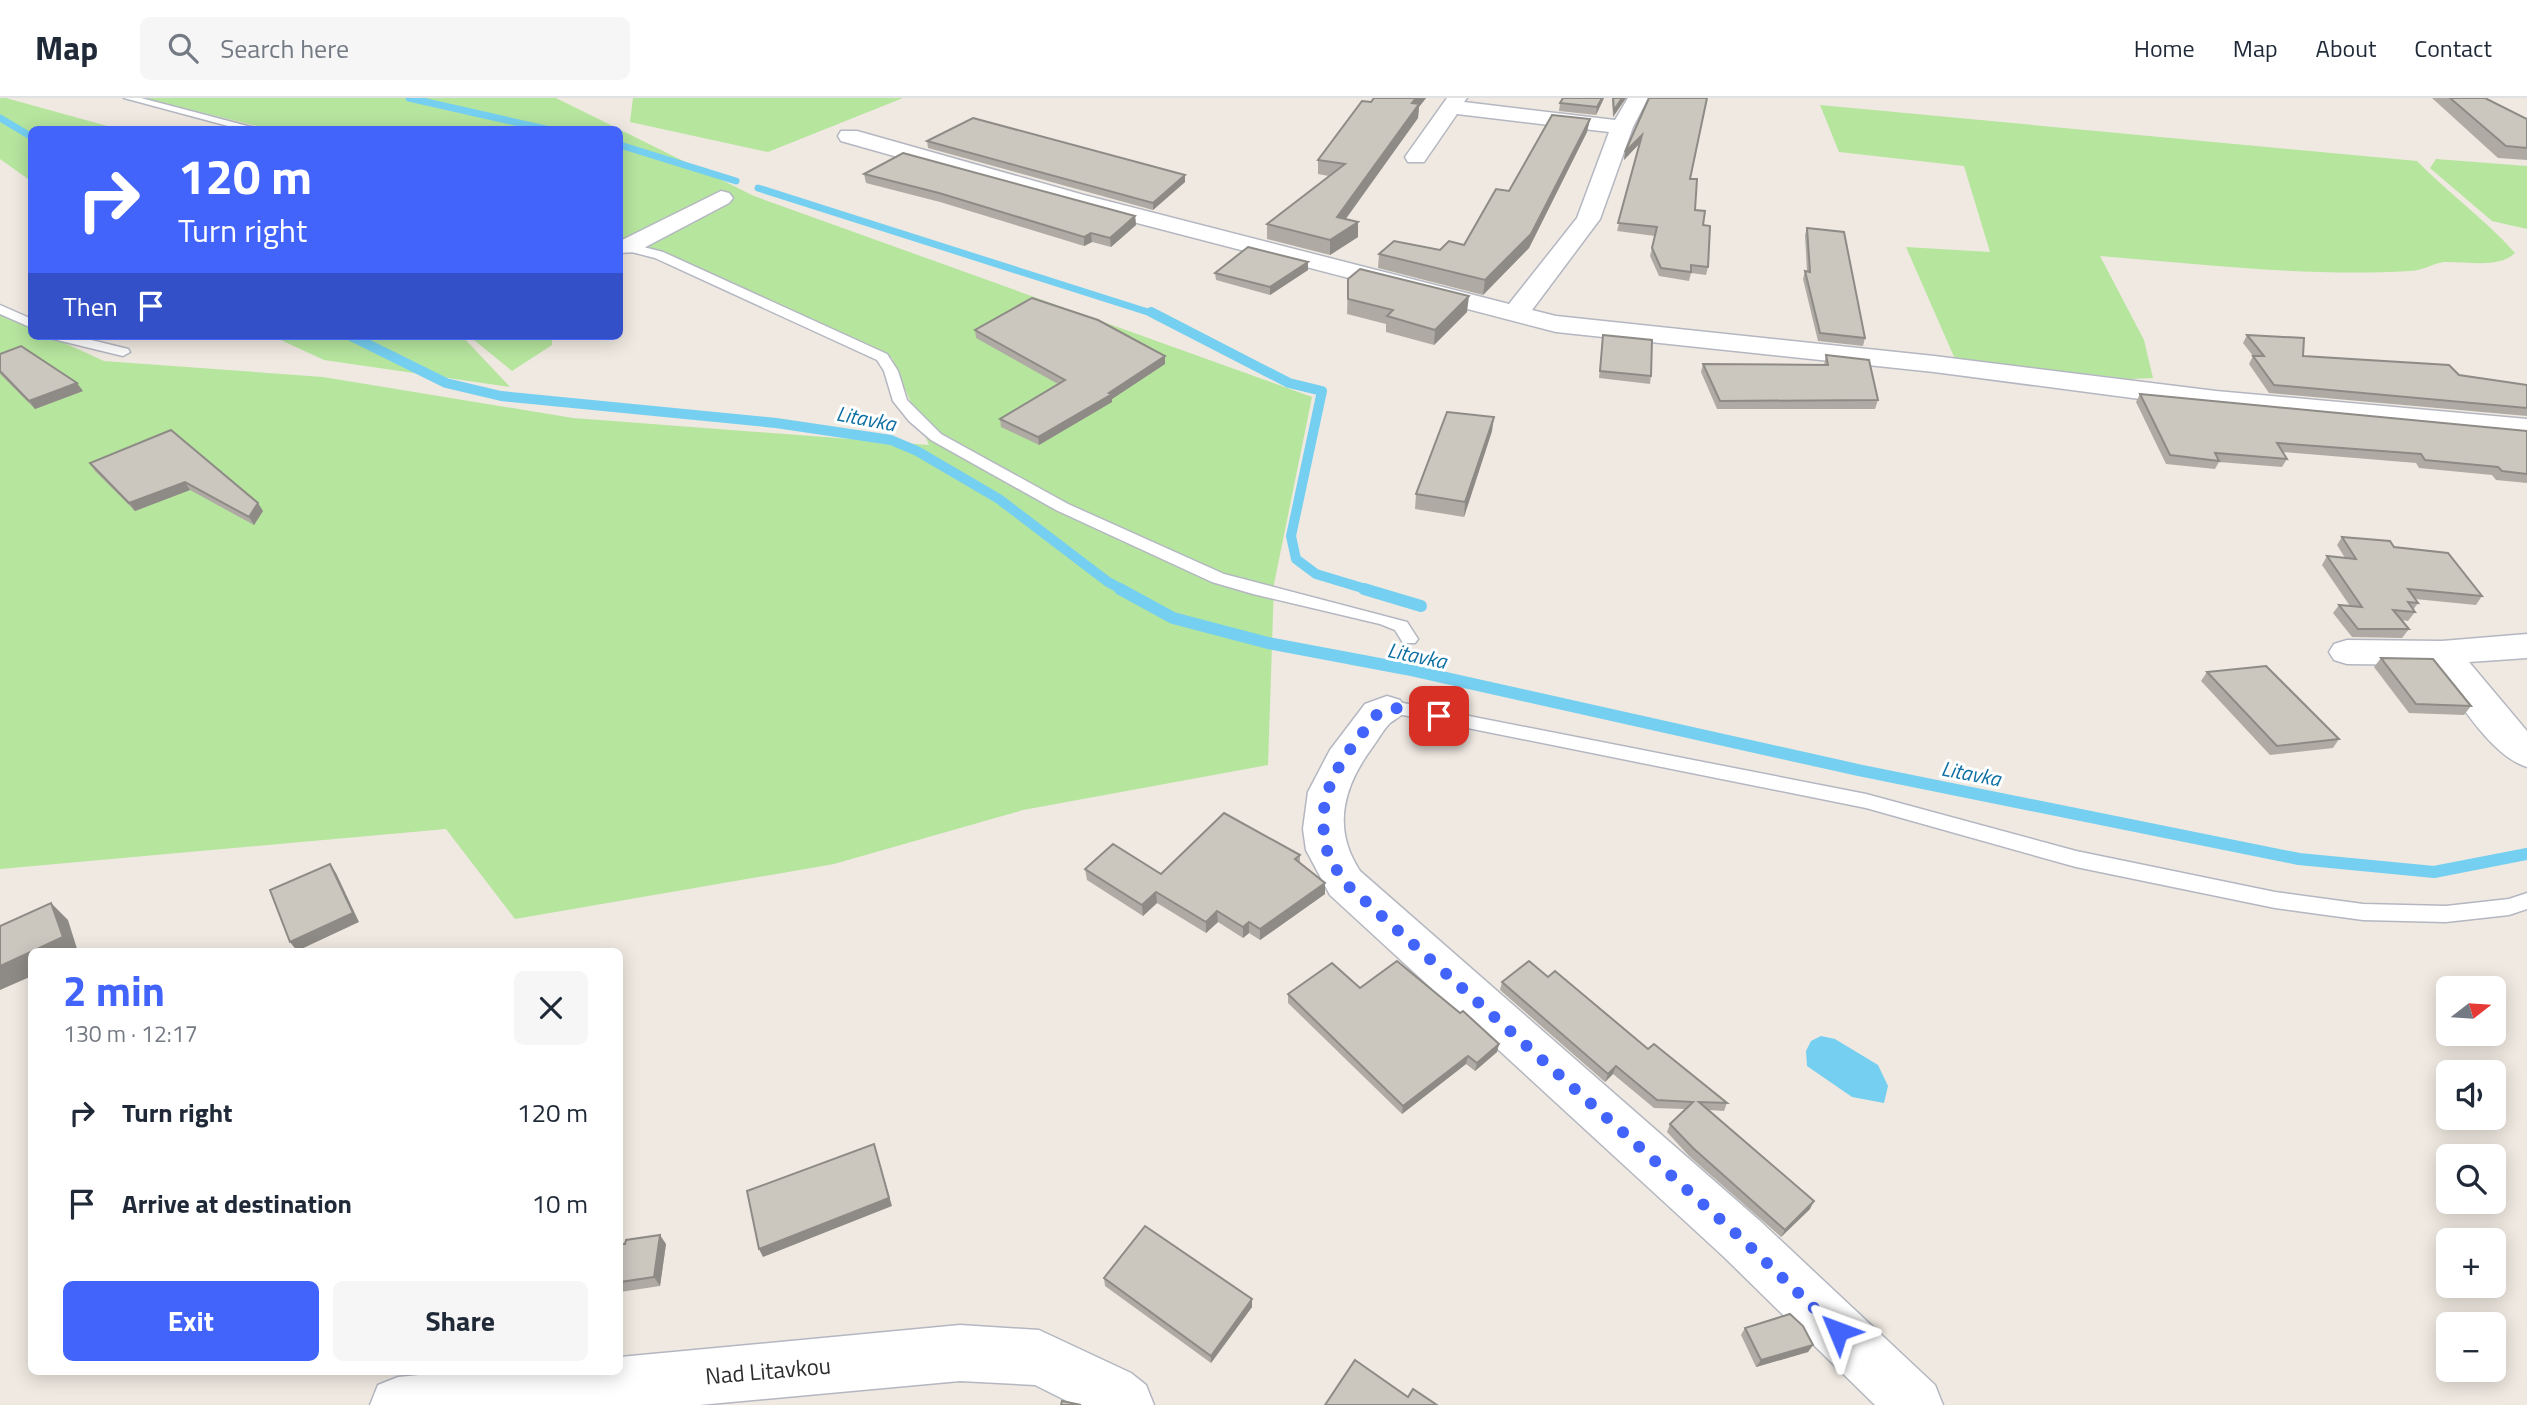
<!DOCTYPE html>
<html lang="en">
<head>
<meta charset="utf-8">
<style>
  body { margin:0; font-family:"Titillium Web",sans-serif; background:#f6f6f7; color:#1f2937; height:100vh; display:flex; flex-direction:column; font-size:26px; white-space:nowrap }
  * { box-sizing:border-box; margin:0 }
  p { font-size:23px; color:#747a83 }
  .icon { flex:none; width:38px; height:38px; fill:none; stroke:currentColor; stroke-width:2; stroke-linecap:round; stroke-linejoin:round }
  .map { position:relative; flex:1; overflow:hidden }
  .drawer { position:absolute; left:28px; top:850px; width:595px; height:427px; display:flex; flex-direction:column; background:#fff; border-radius:10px; box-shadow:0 4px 18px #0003 }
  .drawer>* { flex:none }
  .guide { position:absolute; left:28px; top:28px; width:595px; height:214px; border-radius:10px; box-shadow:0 4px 18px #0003; background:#4264fb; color:#fff; overflow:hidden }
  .needle { width:46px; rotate:73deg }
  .controls { position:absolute; left:2436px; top:878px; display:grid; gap:14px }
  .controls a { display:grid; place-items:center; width:70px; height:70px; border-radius:10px; background:#fff; box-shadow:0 4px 18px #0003; font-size:35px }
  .pin { position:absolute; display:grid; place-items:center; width:60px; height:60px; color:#fff; margin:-30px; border-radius:14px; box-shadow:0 4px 10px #0006 }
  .me { position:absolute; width:77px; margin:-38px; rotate:314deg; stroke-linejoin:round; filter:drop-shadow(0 0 5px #0008) }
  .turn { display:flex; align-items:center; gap:24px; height:147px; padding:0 35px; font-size:32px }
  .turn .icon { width:91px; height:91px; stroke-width:2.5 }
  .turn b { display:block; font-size:49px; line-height:60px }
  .then { display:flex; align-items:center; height:66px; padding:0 35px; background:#0003; gap:14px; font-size:26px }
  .round { display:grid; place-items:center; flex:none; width:74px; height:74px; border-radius:10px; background:#f6f6f7 }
  .head { display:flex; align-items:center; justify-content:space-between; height:119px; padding:0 35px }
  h1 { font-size:42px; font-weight:700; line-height:52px; color:#4264fb }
  .button { display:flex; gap:14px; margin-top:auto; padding:14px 35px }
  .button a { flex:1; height:80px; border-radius:10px; background:#4264fb; color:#fff; font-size:28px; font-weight:700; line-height:80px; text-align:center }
  .button a+a { background:#f6f6f7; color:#1f2937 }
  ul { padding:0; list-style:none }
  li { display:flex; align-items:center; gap:21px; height:91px; padding:0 35px }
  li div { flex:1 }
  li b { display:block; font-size:26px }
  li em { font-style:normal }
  header { display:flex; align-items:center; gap:42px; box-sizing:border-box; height:98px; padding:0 35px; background:#fff; border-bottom:2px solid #e0e1e3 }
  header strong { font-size:33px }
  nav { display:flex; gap:38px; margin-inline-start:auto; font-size:24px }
  .search { width:490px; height:63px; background:#f6f6f7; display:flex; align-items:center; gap:18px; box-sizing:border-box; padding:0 24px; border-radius:10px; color:#747a83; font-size:26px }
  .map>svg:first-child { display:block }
  .green { fill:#b6e59e }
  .water { fill:#75cff0 }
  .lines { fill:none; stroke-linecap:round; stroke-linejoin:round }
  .stream-far2 { stroke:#75cff0; stroke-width:7 }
  .stream-far1 { stroke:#75cff0; stroke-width:10 }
  .stream { stroke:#75cff0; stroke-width:12 }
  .lane-casing { stroke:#b4b7c1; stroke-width:3 }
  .street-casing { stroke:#b4b7c1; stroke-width:3 }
  .lane { fill:#fff; fill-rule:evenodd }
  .street { fill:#fff; fill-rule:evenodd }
  .wall { fill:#afaba4 }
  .shaded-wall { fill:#8e8b86 }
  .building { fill:#cbc7bf; stroke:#8e8b86; stroke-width:2 }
  .route { stroke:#4264fb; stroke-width:12; stroke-dasharray:0 21.6 }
  .labels { text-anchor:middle; stroke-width:6; stroke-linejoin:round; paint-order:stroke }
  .water-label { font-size:21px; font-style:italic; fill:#0d6fa3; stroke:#fff }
  .near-street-label { font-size:23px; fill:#2e2e2e; stroke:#fff }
</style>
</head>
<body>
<header>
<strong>Map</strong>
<div class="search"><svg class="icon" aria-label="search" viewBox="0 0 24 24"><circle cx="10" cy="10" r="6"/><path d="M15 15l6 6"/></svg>Search here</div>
<nav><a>Home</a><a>Map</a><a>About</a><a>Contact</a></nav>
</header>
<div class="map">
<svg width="2527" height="1307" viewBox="0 0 2527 1307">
  <rect width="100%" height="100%" fill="#efe9e1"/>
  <g class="green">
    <polygon points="0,0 6,0 118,31 32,32 31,83 0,61"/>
    <polygon points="143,0 556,0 754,98 1312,299 1274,486 1268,667 1023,712 834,766 515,821 446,731 0,771 0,216 31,230 32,238 49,238 104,263 323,279 573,320 929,347 892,260 663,155 620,145 620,32 269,31"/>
    <polygon points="633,0 903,0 768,54 630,24"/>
    <path d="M1820,7L2417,63C2448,95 2485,121 2515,155C2499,171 2465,163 2444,164C2434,165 2422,173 2409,173C2306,179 2202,166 2100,158L2144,242L2153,280L2130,281L1955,261L1906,149L1990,154L1964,68L1839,54Z"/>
    <polygon points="2436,61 2527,68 2527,131 2492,123 2430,70"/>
    <polygon points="272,238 462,238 510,289 324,262"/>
    <polygon points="469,238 552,238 552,247 512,273"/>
  </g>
  <polygon class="water" points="1821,938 1835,941 1878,967 1888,988 1884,1005 1852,999 1807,968 1806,953 1811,943"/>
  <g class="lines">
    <g class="stream-far2">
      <polyline points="409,0 550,32"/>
      <polyline points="0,20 32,39"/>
      <polyline points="620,47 736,83"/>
      <polyline points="758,90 1154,216"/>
    </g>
    <g class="stream-far1">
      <polyline points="1151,214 1289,285 1322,293 1291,438 1296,461 1316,476 1369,492"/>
      <polyline points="351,238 446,285 501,298 776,325 891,342 917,353 999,401 1108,484 1123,492"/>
    </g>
    <g class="stream">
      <polyline points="1120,491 1173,520 1268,545 1406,571 1858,672 2299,761 2434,774 2527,756"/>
      <polyline points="1364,491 1421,508"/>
    </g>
    <defs>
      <g id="lane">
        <polygon points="124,0 141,0 263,32 243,32"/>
        <polygon points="620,143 663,154 887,256 898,273 907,302 941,336 1068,406 1224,476 1407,524 1418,541 1415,545 1403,545 1395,532 1380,526 1253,496 1212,484 1056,412 931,342 909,323 893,303 884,273 877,262 655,160 620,151"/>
        <polygon points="0,207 32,221 32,230 0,216"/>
        <polygon points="51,238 75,238 128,251 130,254 123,258 53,241"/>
        <polygon points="1398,604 1866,696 2076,753 2275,794 2363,806 2446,808 2509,801 2527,795 2527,811 2509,817 2446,824 2363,822 2275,810 2076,769 1866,710 1398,616 1380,616 1378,611 1380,606"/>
      </g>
      <g id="street">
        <polygon points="1447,0 1467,0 1464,4 1615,22 1628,0 1648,0 1633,29 1600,121 1532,212 1556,218 1934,258 2216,293 2527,321 2527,339 2216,311 1934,274 1556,234 1068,107 841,43 838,38 841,33 857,33 1084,97 1509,206 1577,120 1609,34 1457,16 1424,64 1408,64 1405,59"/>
        <polygon points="721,93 729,95 733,100 729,105 636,154 620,155 620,143"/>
        <path d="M2527,536V560L2469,564L2527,633V669C2490,658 2455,597 2432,567L2347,566L2334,562L2329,554L2334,546L2347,542L2442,543Z"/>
        <path d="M1387,598L1400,602L1406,611C1401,619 1397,620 1390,625C1384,631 1379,640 1374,647C1344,687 1331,729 1360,773L1760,1123L1935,1287L1943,1307H1875L1724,1159L1330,797L1306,752L1303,731L1308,694L1330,652L1365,606Z"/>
        <polygon points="960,1227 1039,1232 1131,1275 1146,1287 1154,1307 1075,1307 1035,1287 960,1283 699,1307 370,1307 378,1287 398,1279 450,1274 620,1274 620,1259"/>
      </g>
    </defs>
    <use href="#lane" class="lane-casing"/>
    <use href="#street" class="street-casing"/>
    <use href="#lane" class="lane"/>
    <use href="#street" class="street"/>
  </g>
  <g class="wall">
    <polygon points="1374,0 1426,0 1419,9 1418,20 1346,121 1358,124 1358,139 1330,157 1267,141 1267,126 1329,78 1318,76 1318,62"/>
    <polygon points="1604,0 1596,17 1559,13 1560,5"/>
    <polygon points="1612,0 1626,0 1613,19"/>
    <polygon points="1649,0 1690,81 1695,112 1703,127 1708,169 1706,177 1691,175 1689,183 1659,178 1650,158 1655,138 1617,133 1639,46 1624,62 1625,54"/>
    <polygon points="2432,0 2485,0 2527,21 2527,62 2498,60"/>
    <polygon points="1590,21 1587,34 1529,150 1483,197 1378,170 1379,156 1440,152 1464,147 1509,93"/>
    <polygon points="927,43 1185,84 1153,112 928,50"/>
    <polygon points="864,76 1135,118 1136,127 1111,149 1092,144 1084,148 940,104 866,85"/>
    <polygon points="1807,130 1865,240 1863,248 1818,243 1803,181 1805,173 1807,174 1805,137"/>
    <polygon points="1308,164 1308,172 1270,197 1216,182 1215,175"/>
    <polygon points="1348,181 1467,214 1434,247 1386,234 1386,226 1347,216"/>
    <polygon points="975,232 1165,258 1165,266 1112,301 1112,304 1039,347 1001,329 1000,321 1058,286 976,240"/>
    <polygon points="1603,237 1651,278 1650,286 1599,280"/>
    <polygon points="2247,237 2303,258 2459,277 2527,287 2527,318 2269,295 2249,266 2253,258 2243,245"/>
    <polygon points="0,256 83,293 35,311 0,276"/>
    <polygon points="1826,257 1878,302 1875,311 1717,311 1701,274 1703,266 1824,267"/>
    <polygon points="2140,296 2527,333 2527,385 2496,382 2492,377 2419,370 2416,365 2283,354 2287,361 2282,369 2219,364 2215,371 2166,366 2136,304"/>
    <polygon points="171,332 263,413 254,427 190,392 135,413 95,373 90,365"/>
    <polygon points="1492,333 1464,419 1415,411 1416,396"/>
    <polygon points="2342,439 2394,449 2482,498 2476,507 2415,501 2418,505 2413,512 2415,514 2408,523 2401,522 2409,531 2402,540 2352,539 2333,515 2339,507 2350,508 2322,467 2327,458 2345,460 2337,447"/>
    <polygon points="2381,560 2471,608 2464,617 2409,615 2374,569"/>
    <polygon points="2207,574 2339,641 2333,650 2270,657 2201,583"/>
    <polygon points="1300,757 1300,765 1325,796 1260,842 1249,835 1243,840 1218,824 1206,835 1157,805 1143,818 1087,782 1085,771 1161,776"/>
    <polygon points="1548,879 1648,951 1727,1005 1724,1013 1709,1012 1810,1111 1781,1139 1689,1058 1667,1034 1670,1026 1685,1011 1654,1010 1613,976 1605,984 1500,892 1502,884"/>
    <polygon points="1360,890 1460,915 1499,946 1497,954 1475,973 1466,966 1402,1016 1288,905 1288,896"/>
    <polygon points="620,1146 666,1146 660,1188 620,1194"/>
    <polygon points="1104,1180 1252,1201 1252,1209 1211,1265 1105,1188"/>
    <polygon points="1745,1230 1813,1247 1808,1254 1756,1269 1741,1237"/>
    <polygon points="199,1274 289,1274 288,1276 201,1276"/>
  </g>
  <g class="shaded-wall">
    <polygon points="1416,0 1426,0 1419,9 1418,20 1336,134 1337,119"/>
    <polygon points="1602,0 1604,0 1596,17 1597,9"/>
    <polygon points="1622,0 1626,0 1613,19 1614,12"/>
    <polygon points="1590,21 1587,34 1529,150 1483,197 1485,182"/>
    <polygon points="1642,37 1640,45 1624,62 1625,54"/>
    <polygon points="1185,77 1185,84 1153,112 1153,105"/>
    <polygon points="1135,118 1136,127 1111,149 1110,140"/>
    <polygon points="1358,124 1358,139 1330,157 1330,142"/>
    <polygon points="1091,135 1092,144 1084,148 1084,139"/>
    <polygon points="1308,164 1308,172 1270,197 1270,189"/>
    <polygon points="1469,198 1467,214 1434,247 1435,232"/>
    <polygon points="1165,258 1165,266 1112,301 1112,304 1039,347 1038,339 1109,295"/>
    <polygon points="77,285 83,293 35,311 29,303"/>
    <polygon points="1494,319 1492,333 1464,419 1465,404"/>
    <polygon points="185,384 190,392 135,413 129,405"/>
    <polygon points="258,405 263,413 254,427 249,419"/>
    <polygon points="330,766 336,775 359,824 297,853 290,844"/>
    <polygon points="1325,785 1325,796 1260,842 1260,831"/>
    <polygon points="1156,794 1157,805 1143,818 1142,807"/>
    <polygon points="51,805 68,822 78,854 32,854 32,878 0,892 0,868"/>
    <polygon points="1217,813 1218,824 1206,835 1206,824"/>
    <polygon points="1249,824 1249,835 1243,840 1243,829"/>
    <polygon points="1499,946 1497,954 1475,973 1477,965"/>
    <polygon points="1468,958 1466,966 1402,1016 1403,1008"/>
    <polygon points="1616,968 1613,976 1605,984 1608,976"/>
    <polygon points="874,1046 892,1108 763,1159 759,1151"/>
    <polygon points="1814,1103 1810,1111 1781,1139 1785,1132"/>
    <polygon points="660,1137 666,1146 660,1188 654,1179"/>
    <polygon points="1252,1201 1252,1209 1211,1265 1211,1258"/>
    <polygon points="1813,1247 1808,1254 1756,1269 1761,1262"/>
  </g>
  <g class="building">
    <polygon points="1374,0 1416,0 1412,5 1419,6 1337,119 1358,124 1330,142 1267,126 1345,66 1318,62 1362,3 1371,4"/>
    <polygon points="1563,0 1602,0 1597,9 1560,5"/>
    <polygon points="1613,0 1622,0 1614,12"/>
    <polygon points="1649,0 1707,0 1690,81 1697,81 1695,112 1705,113 1703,127 1710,128 1708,169 1691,167 1691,174 1661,170 1652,150 1657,129 1618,125 1642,37 1625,54"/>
    <polygon points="2450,0 2485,0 2527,21 2527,50 2506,48"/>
    <polygon points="1552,17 1590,21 1531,136 1485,182 1379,156 1394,143 1440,152 1449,143 1464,147 1496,91 1509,93"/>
    <polygon points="973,20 1185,77 1153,105 927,43"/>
    <polygon points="903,55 1135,118 1110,140 1091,135 1084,139 939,95 864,76"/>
    <polygon points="1807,130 1844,134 1865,240 1820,235 1805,173 1810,174"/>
    <polygon points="1248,149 1308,164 1270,189 1215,175"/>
    <polygon points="1360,171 1469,198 1435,232 1387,218 1393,212 1348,201 1348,181"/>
    <polygon points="1032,200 1098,222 1165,258 1109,295 1112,296 1038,339 1000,321 1065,282 975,232"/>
    <polygon points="1603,237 1652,242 1651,278 1600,273"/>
    <polygon points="2247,237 2304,240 2303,258 2449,267 2459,277 2527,287 2527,310 2274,287 2253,258 2264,258"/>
    <polygon points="21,248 77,285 29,303 0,273 0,256"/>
    <polygon points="1826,257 1869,262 1878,302 1720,303 1703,266 1828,267"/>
    <polygon points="2140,296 2527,333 2527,376 2502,373 2498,369 2425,362 2421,356 2277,345 2287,361 2215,355 2219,363 2170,357"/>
    <polygon points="1447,314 1494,319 1465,404 1416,396"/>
    <polygon points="171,332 258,405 249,419 185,384 129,405 90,365"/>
    <polygon points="2342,439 2390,443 2394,449 2448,455 2482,498 2408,491 2418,505 2408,504 2415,514 2393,512 2409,531 2358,531 2339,507 2362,509 2327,458 2356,461"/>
    <polygon points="2381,560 2433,561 2471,608 2416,606"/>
    <polygon points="2266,568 2339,641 2277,648 2207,574"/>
    <polygon points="1224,715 1300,757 1295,761 1325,785 1260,831 1249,824 1243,829 1217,813 1206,824 1156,794 1142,807 1085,771 1113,746 1161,776"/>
    <polygon points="330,766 353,815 290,844 270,792"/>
    <polygon points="51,805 63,839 0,868 0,828"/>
    <polygon points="1397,863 1460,915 1463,913 1499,946 1477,965 1468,958 1403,1008 1288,896 1332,865 1360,890"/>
    <polygon points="1529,863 1548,879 1555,873 1648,951 1654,946 1727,1005 1699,1004 1814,1103 1785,1132 1693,1050 1670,1026 1693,1004 1657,1002 1616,968 1608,976 1502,884"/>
    <polygon points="874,1046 889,1100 759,1151 747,1093"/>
    <polygon points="1145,1128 1252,1201 1211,1258 1104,1180"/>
    <polygon points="660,1137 654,1179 620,1184 620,1146 625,1146 626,1142"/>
    <polygon points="1790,1216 1803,1228 1813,1247 1761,1262 1745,1230"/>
    <polygon points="1355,1262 1408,1299 1413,1291 1437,1307 1325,1307"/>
    <polygon points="1062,1303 1081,1307 1061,1307"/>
  </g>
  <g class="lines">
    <path class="route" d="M1439,618L1398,610L1378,615C1345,658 1312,692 1327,752C1330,763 1339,775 1345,785L1742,1141L1838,1233"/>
  </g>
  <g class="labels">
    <g class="water-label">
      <text transform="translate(866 321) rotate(11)" y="7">Litavka</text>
      <text transform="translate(1417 558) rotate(12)" y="7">Litavka</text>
      <text transform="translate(1971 676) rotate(11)" y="7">Litavka</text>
    </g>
    <g class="near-street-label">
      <text transform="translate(768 1273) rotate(-5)" y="8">Nad Litavkou</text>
    </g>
  </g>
</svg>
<div class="controls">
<a><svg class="needle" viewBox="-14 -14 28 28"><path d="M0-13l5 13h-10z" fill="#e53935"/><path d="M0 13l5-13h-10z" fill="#747a83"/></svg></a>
<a><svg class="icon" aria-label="sound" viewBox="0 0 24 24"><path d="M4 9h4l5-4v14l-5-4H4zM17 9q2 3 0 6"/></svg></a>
<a><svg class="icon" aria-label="search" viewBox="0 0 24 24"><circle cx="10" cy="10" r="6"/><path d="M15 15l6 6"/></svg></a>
<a>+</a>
<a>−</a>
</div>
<div class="pin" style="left:1439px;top:618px;background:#d93025"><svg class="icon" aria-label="arrive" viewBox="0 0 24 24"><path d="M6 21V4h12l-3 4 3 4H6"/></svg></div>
<svg class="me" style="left:1838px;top:1233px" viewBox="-20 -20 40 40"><path d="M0-17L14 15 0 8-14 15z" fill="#4264fb" stroke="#fff" stroke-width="4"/></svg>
<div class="guide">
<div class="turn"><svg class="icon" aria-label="right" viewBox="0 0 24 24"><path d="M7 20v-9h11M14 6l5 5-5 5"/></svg><div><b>120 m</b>Turn right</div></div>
<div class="then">Then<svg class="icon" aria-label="arrive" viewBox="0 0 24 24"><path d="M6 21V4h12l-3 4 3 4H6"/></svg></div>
</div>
<section class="drawer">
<div class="head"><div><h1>2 min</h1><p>130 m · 12:17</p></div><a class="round"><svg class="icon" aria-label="close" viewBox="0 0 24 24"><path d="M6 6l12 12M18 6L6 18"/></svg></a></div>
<ul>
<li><svg class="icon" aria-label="right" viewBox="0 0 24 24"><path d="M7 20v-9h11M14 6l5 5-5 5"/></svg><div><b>Turn right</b></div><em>120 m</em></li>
<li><svg class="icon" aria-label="arrive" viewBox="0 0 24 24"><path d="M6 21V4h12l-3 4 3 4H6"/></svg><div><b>Arrive at destination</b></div><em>10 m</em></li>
</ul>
<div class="button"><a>Exit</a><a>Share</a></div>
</section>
</div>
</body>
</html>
